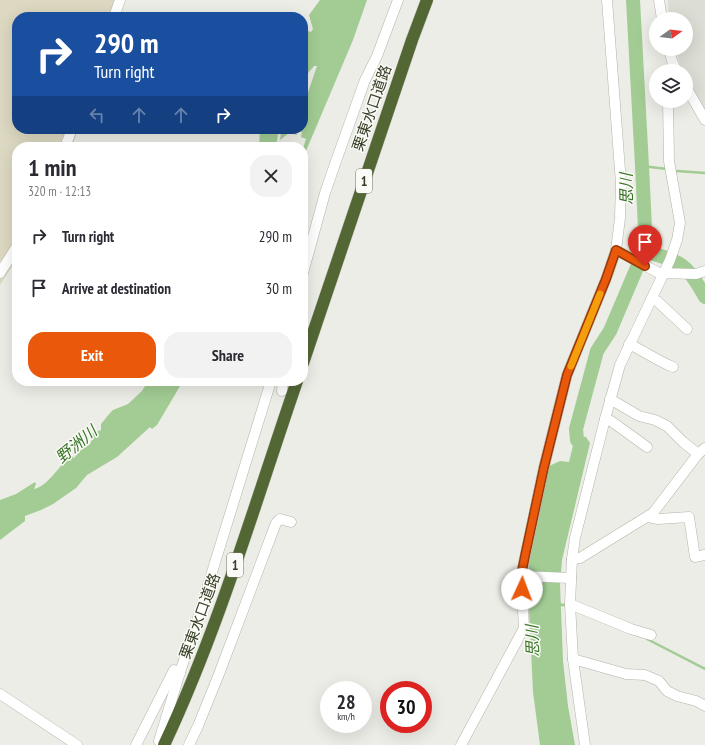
<!DOCTYPE html>
<html lang="en">
<head>
<meta charset="utf-8">
<style>
  body { margin:0; font-family:"PT Sans Narrow","Noto Sans JP",sans-serif; background:#f2f2f3; color:#2b2b33; height:100vh; display:flex; flex-direction:column; font-size:15px; white-space:nowrap }
  * { box-sizing:border-box; margin:0 }
  p { font-size:13px; color:#7c7c81 }
  .icon { flex:none; width:22px; height:22px; fill:none; stroke:currentColor; stroke-width:2; stroke-linecap:round; stroke-linejoin:round }
  .map { position:relative; flex:1; overflow:hidden }
  .sheet { position:absolute; left:12px; top:142px; width:296px; height:244px; display:flex; flex-direction:column; background:#fff; border-radius:16px; box-shadow:0 4px 16px #0002 }
  .sheet>* { flex:none }
  .banner { position:absolute; left:12px; top:12px; width:296px; height:122px; border-radius:16px; box-shadow:0 4px 16px #0002; background:#1a4fa0; color:#fff; overflow:hidden }
  .needle { width:26px; rotate:75deg }
  .fabs { position:absolute; left:649px; top:12px; display:grid; gap:8px }
  .fabs a { display:grid; place-items:center; width:44px; height:44px; border-radius:50%; background:#fff; box-shadow:0 4px 16px #0002; font-size:20px }
  .speed { position:absolute; left:320px; top:681px; display:flex; gap:8px; font-size:20px; font-weight:700; text-align:center }
  .speed>* { display:grid; place-content:center; width:52px; height:52px; border-radius:50%; background:#fff; box-shadow:0 4px 16px #0002; line-height:1 }
  .speed small { font-size:10px; font-weight:400 }
  .speed .limit { border:6px solid #d22; background:#fff; color:#111 }
  .pin { position:absolute; display:grid; place-items:center; width:34px; height:34px; color:#fff; margin:-41px -17px; border-radius:50% 50% 50% 0; rotate:-45deg; box-shadow:0 0 4px #0007 }
  .pin .icon { rotate:45deg }
  .me { position:absolute; width:44px; margin:-22px; rotate:2deg; stroke-linejoin:round; filter:drop-shadow(0 0 3px #0008) }
  .turn { display:flex; align-items:center; gap:14px; height:84px; padding:0 16px; font-size:18px }
  .turn .icon { width:52px; height:52px; stroke-width:2.5 }
  .turn b { display:block; font-size:28px; line-height:34px }
  .lanes { display:flex; align-items:center; height:38px; padding:0 16px; background:#0003; justify-content:center; gap:20px; direction:ltr }
  .lanes .off { opacity:.35 }
  .round { display:grid; place-items:center; flex:none; width:42px; height:42px; border-radius:16px; background:#f2f2f3 }
  .head { display:flex; align-items:center; justify-content:space-between; height:68px; padding:0 16px }
  h1 { font-size:24px; font-weight:700; line-height:30px }
  .cta { display:flex; gap:8px; margin-top:auto; padding:8px 16px }
  .cta a { flex:1; height:46px; border-radius:16px; background:#ea580c; color:#fff; font-size:16px; font-weight:700; line-height:46px; text-align:center }
  .cta a+a { background:#f2f2f3; color:#2b2b33 }
  ul { padding:0; list-style:none }
  li { display:flex; align-items:center; gap:12px; height:52px; padding:0 16px }
  li div { flex:1 }
  li b { display:block; font-size:15px }
  li em { font-style:normal }
  .map>svg:first-child { display:block }
  .built { fill:#dcddd4 }
  .green { fill:#dcd8c1 }
  .water { fill:#a2cc94 }
  .lines { fill:none; stroke-linecap:round; stroke-linejoin:round }
  .stream { stroke:#a2cc94; stroke-width:2.5 }
  .river { stroke:#a2cc94; stroke-width:14 }
  .minor-casing { stroke:#b2b5a9; stroke-width:11 }
  .highway-casing { stroke:#c7c9c2; stroke-width:13 }
  .minor { stroke:#fff; stroke-width:10 }
  .highway { stroke:#536735; stroke-width:12 }
  .route-casing { stroke:#983908; stroke-width:10 }
  .route { stroke:#ea580c; stroke-width:7 }
  .slow { stroke:#f59e0b; stroke-width:7 }
  .labels { text-anchor:middle; stroke-width:3; stroke-linejoin:round; paint-order:stroke }
  .shield { fill:#fafaf6; stroke:#717664; stroke-width:1 }
  .shield-label { font-size:14px; font-weight:bold; fill:#363e26 }
  .street-label { font-size:15px; fill:#363e26; stroke:#fafaf6 }
  .water-label { font-size:16px; font-style:italic; fill:#387426; stroke:#fafaf6 }
</style>
</head>
<body>
<div class="map">
<svg width="705" height="745" viewBox="0 0 705 745">
  <rect width="100%" height="100%" fill="#ecede6"/>
  <polygon class="built" points="668,0 705,0 705,113 695,98 686,77 686,71 683,71 679,61 676,49 686,49 686,19 669,19"/>
  <polygon class="green" points="0,0 125,0 118,17 17,17 17,129 78,129 72,147 17,147 17,259 0,285"/>
  <g class="water">
    <polygon points="320,0 367,0 353,40 303,158 303,148 306,139 301,137 302,132 298,132 294,129 303,129 303,107 317,66 314,66 303,79 303,32 305,30 311,32 313,29 309,15"/>
    <polygon points="260,129 294,129 294,132 297,134 297,135 289,133 280,140 281,133 278,133 277,141 274,147 259,147"/>
    <path d="M148,381H183L157,425L152,429L150,427L117,457L87,475L76,488L53,504L41,510L25,516V521L0,540V500L16,494L35,482L36,484L34,489C49,486 59,464 72,456L74,458L82,449L90,444L92,440L90,434L101,430V424L110,413L113,410L128,404L142,391Z"/>
    <polygon points="577,421 580,436 586,437 590,443 562,560 560,584 563,661 568,706 575,745 540,745 533,692 529,609 529,562 549,466 560,461 569,462 575,437 574,429"/>
  </g>
  <g class="lines">
    <g class="stream">
      <polyline points="642,166 667,169"/>
      <polyline points="677,171 705,173"/>
      <polyline points="559,602 561,605 565,605"/>
      <polyline points="647,639 705,669"/>
    </g>
    <g class="river">
      <path d="M644,251C681,262 686,262 705,297"/>
      <polyline points="577,440 576,429 597,351 610,331 644,251 645,228 642,166 633,0"/>
    </g>
    <defs>
      <g id="minor">
        <polyline points="659,0 662,19"/>
        <polyline points="114,17 120,0"/>
        <polyline points="669,49 672,61 677,71"/>
        <polyline points="686,87 705,120"/>
        <polyline points="65,147 72,129"/>
        <polyline points="616,250 659,273 696,274 705,271"/>
        <polyline points="0,273 17,246"/>
        <polyline points="303,273 325,193 335,164 365,80 377,56 398,0"/>
        <polyline points="651,299 657,301 687,329"/>
        <path d="M629,344C644,351 658,361 673,367"/>
        <polyline points="282,391 283,381"/>
        <polyline points="610,399 639,416 655,420 667,426 683,442 698,454"/>
        <polyline points="605,419 611,421 647,447"/>
        <polyline points="648,517 658,519 689,517 695,557 705,555"/>
        <polyline points="572,559 580,558 653,513 698,454 705,448"/>
        <polyline points="521,576 571,578"/>
        <polyline points="570,604 631,629 651,635"/>
        <polyline points="573,659 626,674 645,675 659,681 667,691 677,696 696,701 705,706"/>
        <polyline points="0,694 77,745"/>
        <polyline points="159,741 180,672 192,637 271,381"/>
        <polyline points="136,745 174,670 180,673"/>
        <polyline points="189,745 198,726 219,674 276,523 280,519 291,522"/>
        <polyline points="461,745 524,628 521,576 544,467 567,375 606,279 616,250 620,218 621,183 607,0"/>
        <polyline points="585,745 573,659 570,604 572,559 575,538 605,419 620,365 670,260 677,240 680,223 669,161 668,101"/>
      </g>
      <g id="highway">
        <polyline points="303,363 412,40 427,0"/>
        <path d="M164,745C219,628 255,503 297,381"/>
      </g>
    </defs>
    <use href="#minor" class="minor-casing"/>
    <use href="#highway" class="highway-casing"/>
    <use href="#minor" class="minor"/>
    <use href="#highway" class="highway"/>
  </g>
  <g class="lines">
    <defs>
      <polyline id="route" points="522,589 521,576 525,556 544,467 567,375 606,279 616,250 645,266"/>
    </defs>
    <use href="#route" class="route-casing"/>
    <use href="#route" class="route"/>
    <polyline class="slow" points="571,366 600,294"/>
  </g>
  <g class="labels">
    <g class="shield">
      <rect x="356" y="169" width="16" height="24" rx="3"/>
      <rect x="227" y="553" width="16" height="24" rx="3"/>
    </g>
    <g class="shield-label">
      <text x="364" y="186">1</text>
      <text x="235" y="570">1</text>
    </g>
    <g class="street-label">
      <text transform="translate(372 108) rotate(-71)" y="5">栗東水口道路</text>
      <text transform="translate(200 616) rotate(-70)" y="5">栗東水口道路</text>
    </g>
    <g class="water-label">
      <text transform="translate(626 189) rotate(-91)" y="6">思川</text>
      <text transform="translate(76 444) rotate(-40)" y="6">野洲川</text>
      <text transform="translate(532 641) rotate(-92)" y="6">思川</text>
    </g>
  </g>
</svg>
<div class="fabs">
<a><svg class="needle" viewBox="-14 -14 28 28"><path d="M0-13l5 13h-10z" fill="#e53935"/><path d="M0 13l5-13h-10z" fill="#7c7c81"/></svg></a>
<a><svg class="icon" aria-label="layers" viewBox="0 0 24 24"><path d="M12 4l9 5-9 5-9-5zM3 14l9 5 9-5"/></svg></a>
</div>
<div class="speed"><div>28<small>km/h</small></div><div class="limit">30</div></div>
<div class="pin" style="left:645px;top:266px;background:#d93025"><svg class="icon" aria-label="arrive" viewBox="0 0 24 24"><path d="M6 21V4h12l-3 4 3 4H6"/></svg></div>
<svg class="me" style="left:522px;top:589px" viewBox="-20 -20 40 40"><circle r="19" fill="#fff"/><path d="M0-13L10 11 0 6-10 11z" fill="#ea580c"/></svg>
<div class="banner">
<div class="turn"><svg class="icon" aria-label="right" viewBox="0 0 24 24"><path d="M7 20v-9h11M14 6l5 5-5 5"/></svg><div><b>290 m</b>Turn right</div></div>
<div class="lanes"><svg class="icon off" aria-label="left" viewBox="0 0 24 24"><path d="M17 20v-9H6M10 6l-5 5 5 5"/></svg><svg class="icon off" aria-label="ahead" viewBox="0 0 24 24"><path d="M12 20V5M6 11l6-6 6 6"/></svg><svg class="icon off" aria-label="ahead" viewBox="0 0 24 24"><path d="M12 20V5M6 11l6-6 6 6"/></svg><svg class="icon" aria-label="right" viewBox="0 0 24 24"><path d="M7 20v-9h11M14 6l5 5-5 5"/></svg></div>
</div>
<section class="sheet">
<div class="head"><div><h1>1 min</h1><p>320 m · 12:13</p></div><a class="round"><svg class="icon" aria-label="close" viewBox="0 0 24 24"><path d="M6 6l12 12M18 6L6 18"/></svg></a></div>
<ul>
<li><svg class="icon" aria-label="right" viewBox="0 0 24 24"><path d="M7 20v-9h11M14 6l5 5-5 5"/></svg><div><b>Turn right</b></div><em>290 m</em></li>
<li><svg class="icon" aria-label="arrive" viewBox="0 0 24 24"><path d="M6 21V4h12l-3 4 3 4H6"/></svg><div><b>Arrive at destination</b></div><em>30 m</em></li>
</ul>
<div class="cta"><a>Exit</a><a>Share</a></div>
</section>
</div>
</body>
</html>
